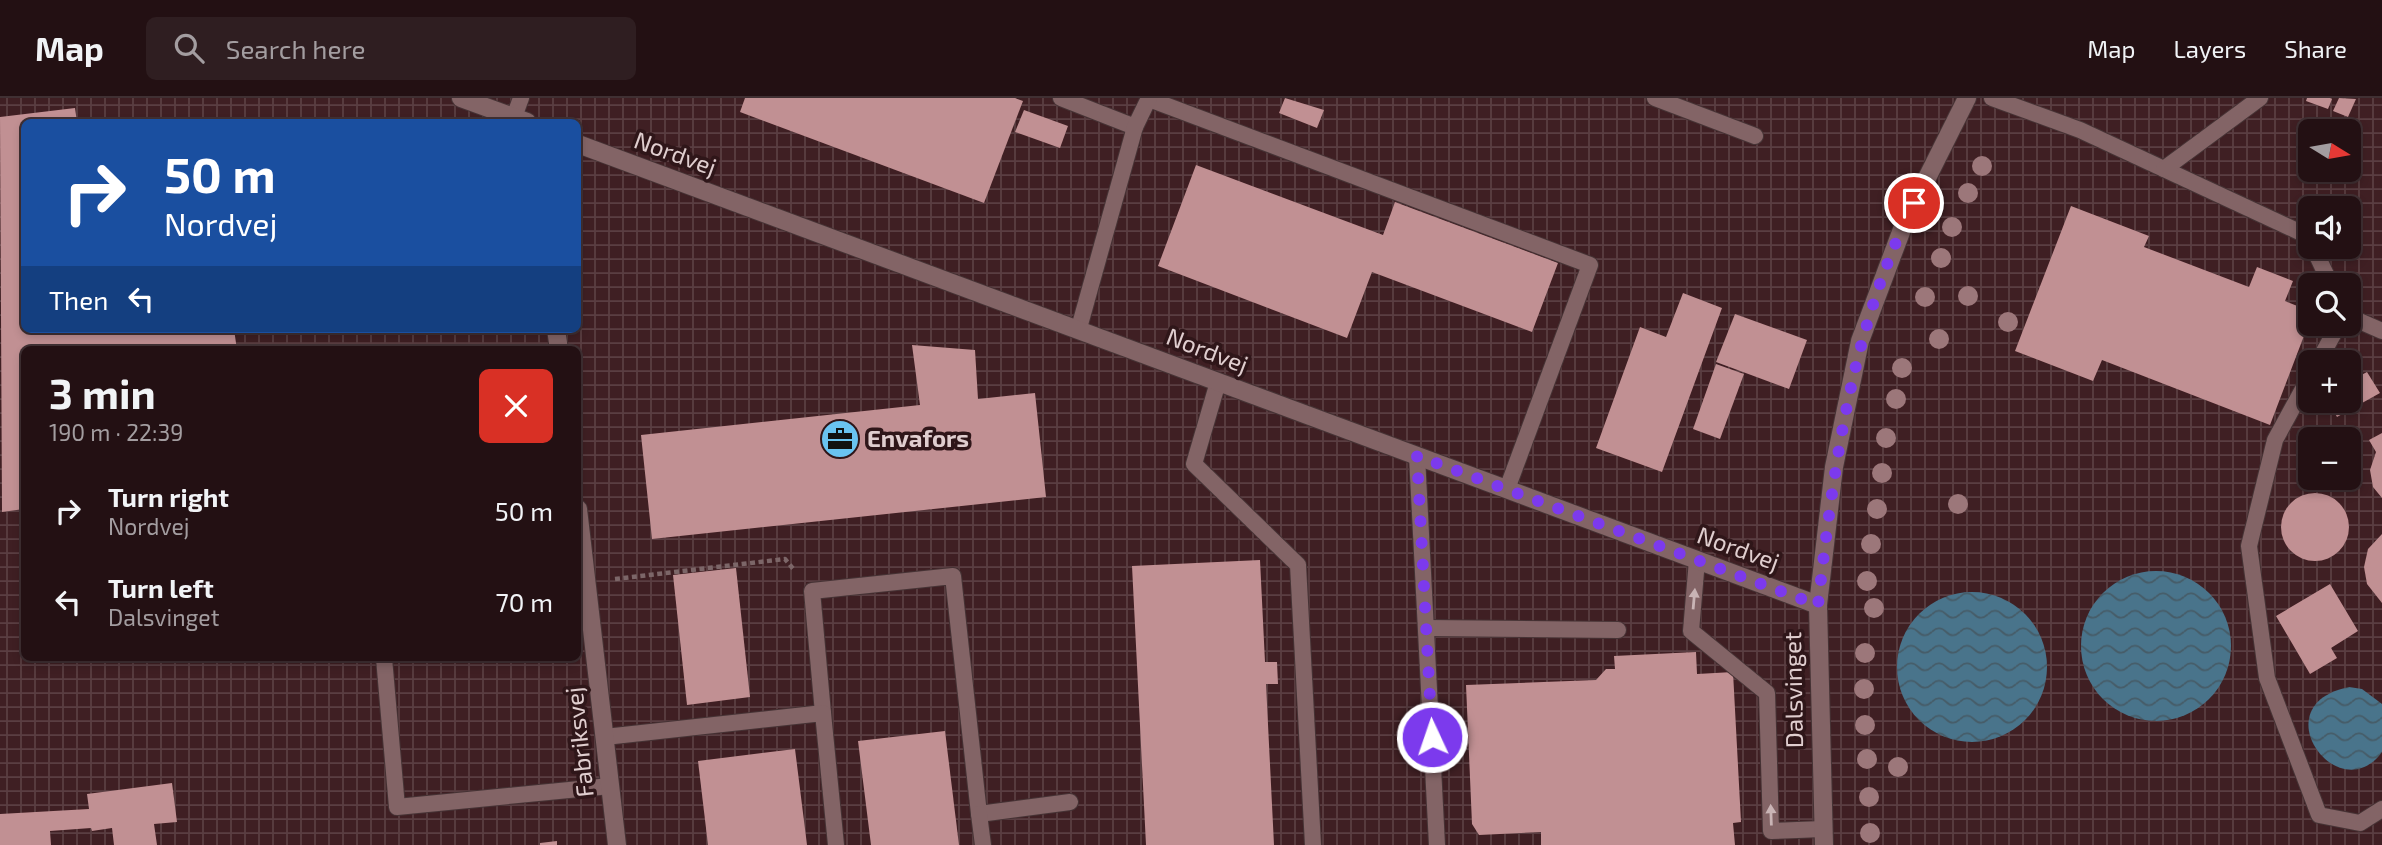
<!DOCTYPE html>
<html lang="en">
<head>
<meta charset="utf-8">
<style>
  body { margin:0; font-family:"Exo 2",sans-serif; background:#2f1e21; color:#f1f3f6; height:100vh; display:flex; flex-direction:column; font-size:26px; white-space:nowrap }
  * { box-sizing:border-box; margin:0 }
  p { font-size:23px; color:#a39da0 }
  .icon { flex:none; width:38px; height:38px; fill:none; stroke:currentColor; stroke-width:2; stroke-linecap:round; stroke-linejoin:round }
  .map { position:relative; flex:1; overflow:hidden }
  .details { position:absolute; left:21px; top:248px; width:560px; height:315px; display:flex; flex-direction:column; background:#231013; border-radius:10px; box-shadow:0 4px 10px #0003,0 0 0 2px #403033 }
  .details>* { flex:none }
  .banner { position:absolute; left:21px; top:21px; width:560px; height:214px; border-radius:10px; box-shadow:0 4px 10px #0003,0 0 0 2px #403033; background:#1a4fa0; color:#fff; overflow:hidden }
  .needle { width:46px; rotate:101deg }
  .controls { position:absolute; left:2298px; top:21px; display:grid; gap:14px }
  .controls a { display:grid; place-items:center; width:63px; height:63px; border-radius:10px; background:#231013; box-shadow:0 4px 10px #0003,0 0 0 2px #403033; font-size:35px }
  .pin { position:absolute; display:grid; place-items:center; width:60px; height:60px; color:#fff; margin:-30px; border:4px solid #fff; border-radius:50%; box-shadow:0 2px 7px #0007 }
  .me { position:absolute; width:77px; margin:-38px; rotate:357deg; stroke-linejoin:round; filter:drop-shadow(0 0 5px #0008) }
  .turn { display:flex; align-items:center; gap:24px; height:147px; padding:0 28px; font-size:32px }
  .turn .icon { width:91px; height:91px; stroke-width:2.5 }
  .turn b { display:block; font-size:49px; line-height:60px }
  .then { display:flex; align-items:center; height:66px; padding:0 28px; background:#0003; gap:14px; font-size:26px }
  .round { display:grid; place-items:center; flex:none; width:74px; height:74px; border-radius:10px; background:#2f1e21 }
  .headline { display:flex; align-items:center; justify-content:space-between; height:119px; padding:0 28px }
  h1 { font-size:42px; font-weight:700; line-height:52px }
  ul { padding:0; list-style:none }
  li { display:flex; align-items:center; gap:21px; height:91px; padding:0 28px }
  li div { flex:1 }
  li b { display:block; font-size:26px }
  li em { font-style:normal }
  header { display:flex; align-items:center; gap:42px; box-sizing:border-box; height:98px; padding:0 35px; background:#231013; border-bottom:2px solid #403033 }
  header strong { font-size:33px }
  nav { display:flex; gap:38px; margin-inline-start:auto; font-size:24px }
  .search { width:490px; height:63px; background:#2f1e21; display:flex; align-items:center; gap:18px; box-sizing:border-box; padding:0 24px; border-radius:10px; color:#a39da0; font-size:26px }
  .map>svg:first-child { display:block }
  .industrial { fill:url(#industrial-grid); fill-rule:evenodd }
  .water { fill:url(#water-waves) }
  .building { fill:#c19093 }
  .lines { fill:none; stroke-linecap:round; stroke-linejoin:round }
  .lane-casing { stroke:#463335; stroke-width:18 }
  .street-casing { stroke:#463335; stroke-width:20 }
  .path { stroke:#7c6668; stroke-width:4.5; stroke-dasharray:5 3.5; stroke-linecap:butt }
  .lane { stroke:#836466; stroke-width:16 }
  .street { stroke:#836466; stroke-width:18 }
  .tree { fill:#9c777a }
  .oneway { fill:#c9b4b5 }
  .route { stroke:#7c3aed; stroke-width:12; stroke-dasharray:0 21.6 }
  .labels { text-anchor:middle; stroke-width:7; stroke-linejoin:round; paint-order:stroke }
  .street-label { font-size:24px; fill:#e0cecf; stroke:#2f1619 }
  .poi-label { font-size:24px; font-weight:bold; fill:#e0cecf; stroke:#2f1619; text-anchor:start }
</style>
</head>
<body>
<header>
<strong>Map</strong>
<div class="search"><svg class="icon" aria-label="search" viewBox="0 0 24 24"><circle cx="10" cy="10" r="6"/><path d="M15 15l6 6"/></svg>Search here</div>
<nav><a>Map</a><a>Layers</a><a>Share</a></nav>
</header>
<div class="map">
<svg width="2382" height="747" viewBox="0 0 2382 747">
  <defs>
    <pattern id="industrial-grid" width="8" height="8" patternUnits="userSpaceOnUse" patternTransform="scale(1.75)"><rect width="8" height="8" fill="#3f1f23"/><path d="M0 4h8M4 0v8" fill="none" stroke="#5a3e42"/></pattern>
    <pattern id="water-waves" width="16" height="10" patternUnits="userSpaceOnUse" patternTransform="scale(1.75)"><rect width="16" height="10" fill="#49748b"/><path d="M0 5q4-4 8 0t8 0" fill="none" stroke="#465c68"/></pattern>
  </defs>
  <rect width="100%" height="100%" fill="#2f1619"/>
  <path class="industrial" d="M0,0H2382V747H0ZM24,24H578V231H24ZM2310,33H2348V72H2310ZM2310,110H2348V149H2310ZM2310,187H2348V226H2310ZM24,252H578V560H24ZM2310,264H2348V303H2310ZM2310,341H2348V380H2310Z"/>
  <g class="water">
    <circle cx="2156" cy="548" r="75"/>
    <circle cx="1972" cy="569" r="75"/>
    <path d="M2349,589L2362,591L2382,606V654C2339,713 2260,607 2349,589Z"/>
  </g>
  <g class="building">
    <polygon points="745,0 1015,0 1023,3 984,105 740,14"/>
    <polygon points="1285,0 1324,12 1317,30 1279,15"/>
    <polygon points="2307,0 2330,0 2332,1 2328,11 2306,3"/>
    <polygon points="2339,0 2356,1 2348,19 2333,13"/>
    <polygon points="75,10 77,24 24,24 24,231 234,231 237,252 24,252 24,411 2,414 0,19"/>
    <polygon points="1024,12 1068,28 1060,50 1015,34"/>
    <polygon points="1196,67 1383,137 1395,104 1558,165 1532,234 1372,174 1347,240 1158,168"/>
    <polygon points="2071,108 2149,138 2144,149 2249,189 2257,169 2293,183 2285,203 2310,213 2310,222 2270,327 2102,262 2093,283 2015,253"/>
    <polygon points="1683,195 1722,210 1662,374 1596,350 1640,229 1666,239"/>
    <polygon points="1735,216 1807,242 1789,291 1716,264"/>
    <polygon points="912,247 975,252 978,301 1035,295 1046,399 652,441 641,337 920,307"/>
    <polygon points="1716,266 1744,276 1720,341 1693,331"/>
    <polygon points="2367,274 2380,295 2337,319 2328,303 2348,303 2348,284"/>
    <polygon points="2382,335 2382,400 2373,389 2370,372 2376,354 2369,342"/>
    <circle cx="2315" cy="429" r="34"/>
    <polygon points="2382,436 2382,505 2367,486 2364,469 2368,451"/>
    <polygon points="1260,462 1265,564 1277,564 1278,586 1266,586 1274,747 1146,747 1132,468"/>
    <polygon points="736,470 750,599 687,607 673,477"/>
    <polygon points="2330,486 2358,533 2331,550 2337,560 2310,576 2276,518"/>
    <polygon points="1696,554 1697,576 1733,574 1741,724 1733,725 1735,747 1541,747 1541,734 1479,737 1472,726 1466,587 1596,582 1606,571 1615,571 1614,558"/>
    <polygon points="945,633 959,747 871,747 858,643"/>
    <polygon points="795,651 807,747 708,747 698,663"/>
    <polygon points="172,685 177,724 154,726 157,747 114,747 112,730 92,733 91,730 50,733 51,747 0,747 0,716 89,711 87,696"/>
    <polygon points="557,743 557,747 540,747 540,745"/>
  </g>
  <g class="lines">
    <defs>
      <g id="lane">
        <polyline points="1061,0 1135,29"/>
        <polyline points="1655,0 1755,38"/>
        <polyline points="1992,0 2080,32 2308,138 2310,143"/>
        <polyline points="1149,1 1590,167 1507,391"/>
        <polyline points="514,19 521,0"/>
        <polyline points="2164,71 2260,0"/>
        <polyline points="2313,149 2331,187"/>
        <polyline points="2348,218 2382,233"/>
        <polyline points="1079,230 1135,29 1149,0"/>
        <polyline points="2318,264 2339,226"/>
        <polyline points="2310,278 2275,342 2249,448 2267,580 2319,717 2360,725 2382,711"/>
        <polyline points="1218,284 1194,366 1298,467 1313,747"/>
        <polyline points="1417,358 1437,747"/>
        <polyline points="1697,462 1691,533 1767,595 1771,733 1823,731"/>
        <polyline points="1426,530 1618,532"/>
        <polyline points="384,560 397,709 610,688"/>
        <polyline points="823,615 812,493 953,478 979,716 1070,704"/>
        <polyline points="605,639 823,615 836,747"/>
        <polyline points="979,716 983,747"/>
      </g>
      <g id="street">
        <polyline points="461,0 527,24"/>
        <polyline points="578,46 1818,507"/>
        <polyline points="556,231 559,252"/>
        <polyline points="578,411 617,747"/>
        <polyline points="1824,747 1818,507 1834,369 1860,243 1904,126 1967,0"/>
      </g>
    </defs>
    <use href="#lane" class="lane-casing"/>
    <use href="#street" class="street-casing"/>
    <polyline class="path" points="615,481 785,461 795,473"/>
    <use href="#lane" class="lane"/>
    <use href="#street" class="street"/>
  </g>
  <g class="tree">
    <circle cx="1982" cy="68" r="10"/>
    <circle cx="1968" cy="95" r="10"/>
    <circle cx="1952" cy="129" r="10"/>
    <circle cx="1941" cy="160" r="10"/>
    <circle cx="1968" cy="198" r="10"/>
    <circle cx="1925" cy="199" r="10"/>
    <circle cx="2008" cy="224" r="10"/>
    <circle cx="1939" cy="241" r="10"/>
    <circle cx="1902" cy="270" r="10"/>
    <circle cx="1896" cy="301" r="10"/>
    <circle cx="1886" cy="340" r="10"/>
    <circle cx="1882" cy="375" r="10"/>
    <circle cx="1958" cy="406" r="10"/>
    <circle cx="1877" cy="411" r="10"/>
    <circle cx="1871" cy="446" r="10"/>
    <circle cx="1867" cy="483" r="10"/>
    <circle cx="1874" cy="510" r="10"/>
    <circle cx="1865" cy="555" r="10"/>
    <circle cx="1864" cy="591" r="10"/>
    <circle cx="1865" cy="627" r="10"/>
    <circle cx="1867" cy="661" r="10"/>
    <circle cx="1898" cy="669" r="10"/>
    <circle cx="1869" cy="699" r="10"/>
    <circle cx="1870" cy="735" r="10"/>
  </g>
  <defs><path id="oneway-solid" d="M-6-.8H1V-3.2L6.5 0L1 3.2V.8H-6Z" transform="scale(1.75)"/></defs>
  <g class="oneway">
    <use href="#oneway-solid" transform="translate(1694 501) rotate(-85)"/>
    <use href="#oneway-solid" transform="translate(1771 717) rotate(-92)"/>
  </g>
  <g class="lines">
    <path class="route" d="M1432,639L1417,358L1818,507C1834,369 1851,231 1914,105"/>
  </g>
  <defs>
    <symbol id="office-disc" viewBox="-11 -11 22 22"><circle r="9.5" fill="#6ac3f1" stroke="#2f1619"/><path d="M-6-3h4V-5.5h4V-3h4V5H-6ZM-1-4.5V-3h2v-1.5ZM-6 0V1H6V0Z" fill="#111"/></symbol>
  </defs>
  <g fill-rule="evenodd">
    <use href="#office-disc" x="818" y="319" width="44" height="44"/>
  </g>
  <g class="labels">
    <g class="street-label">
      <text transform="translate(675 56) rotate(20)" y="8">Nordvej</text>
      <text transform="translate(1207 253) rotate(21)" y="8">Nordvej</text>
      <text transform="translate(1738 451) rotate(20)" y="8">Nordvej</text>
      <text transform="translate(1794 592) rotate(-91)" y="8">Dalsvinget</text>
      <text transform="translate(580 644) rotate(-96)" y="8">Fabriksvej</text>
    </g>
    <g class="poi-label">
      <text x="867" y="349">Envafors</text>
    </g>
  </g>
</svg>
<div class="controls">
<a><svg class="needle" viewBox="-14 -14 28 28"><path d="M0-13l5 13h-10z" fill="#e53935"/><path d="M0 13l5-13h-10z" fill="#a39da0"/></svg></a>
<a><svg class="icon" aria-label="sound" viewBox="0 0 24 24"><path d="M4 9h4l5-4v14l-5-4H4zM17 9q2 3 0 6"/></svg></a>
<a><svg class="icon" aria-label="search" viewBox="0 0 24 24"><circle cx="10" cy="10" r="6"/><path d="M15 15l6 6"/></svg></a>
<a>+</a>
<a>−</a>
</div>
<div class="pin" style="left:1914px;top:105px;background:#d93025"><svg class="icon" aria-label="arrive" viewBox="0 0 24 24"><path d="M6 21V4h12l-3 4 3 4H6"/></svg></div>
<svg class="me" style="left:1432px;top:639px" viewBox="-20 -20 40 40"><circle r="17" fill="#7c3aed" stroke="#fff" stroke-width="3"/><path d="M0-11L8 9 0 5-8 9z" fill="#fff"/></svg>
<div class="banner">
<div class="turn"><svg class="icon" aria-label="right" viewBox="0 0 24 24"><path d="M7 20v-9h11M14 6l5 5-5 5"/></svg><div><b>50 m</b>Nordvej</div></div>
<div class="then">Then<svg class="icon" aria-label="left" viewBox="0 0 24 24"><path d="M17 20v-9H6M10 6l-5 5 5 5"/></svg></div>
</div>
<section class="details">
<div class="headline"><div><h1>3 min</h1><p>190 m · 22:39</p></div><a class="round" style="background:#d93025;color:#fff"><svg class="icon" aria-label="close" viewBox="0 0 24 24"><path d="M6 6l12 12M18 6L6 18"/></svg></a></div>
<ul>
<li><svg class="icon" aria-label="right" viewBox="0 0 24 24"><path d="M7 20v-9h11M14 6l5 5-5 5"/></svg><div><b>Turn right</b><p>Nordvej</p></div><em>50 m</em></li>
<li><svg class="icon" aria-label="left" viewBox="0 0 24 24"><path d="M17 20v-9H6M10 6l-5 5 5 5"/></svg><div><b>Turn left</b><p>Dalsvinget</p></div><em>70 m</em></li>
</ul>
</section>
</div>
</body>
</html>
